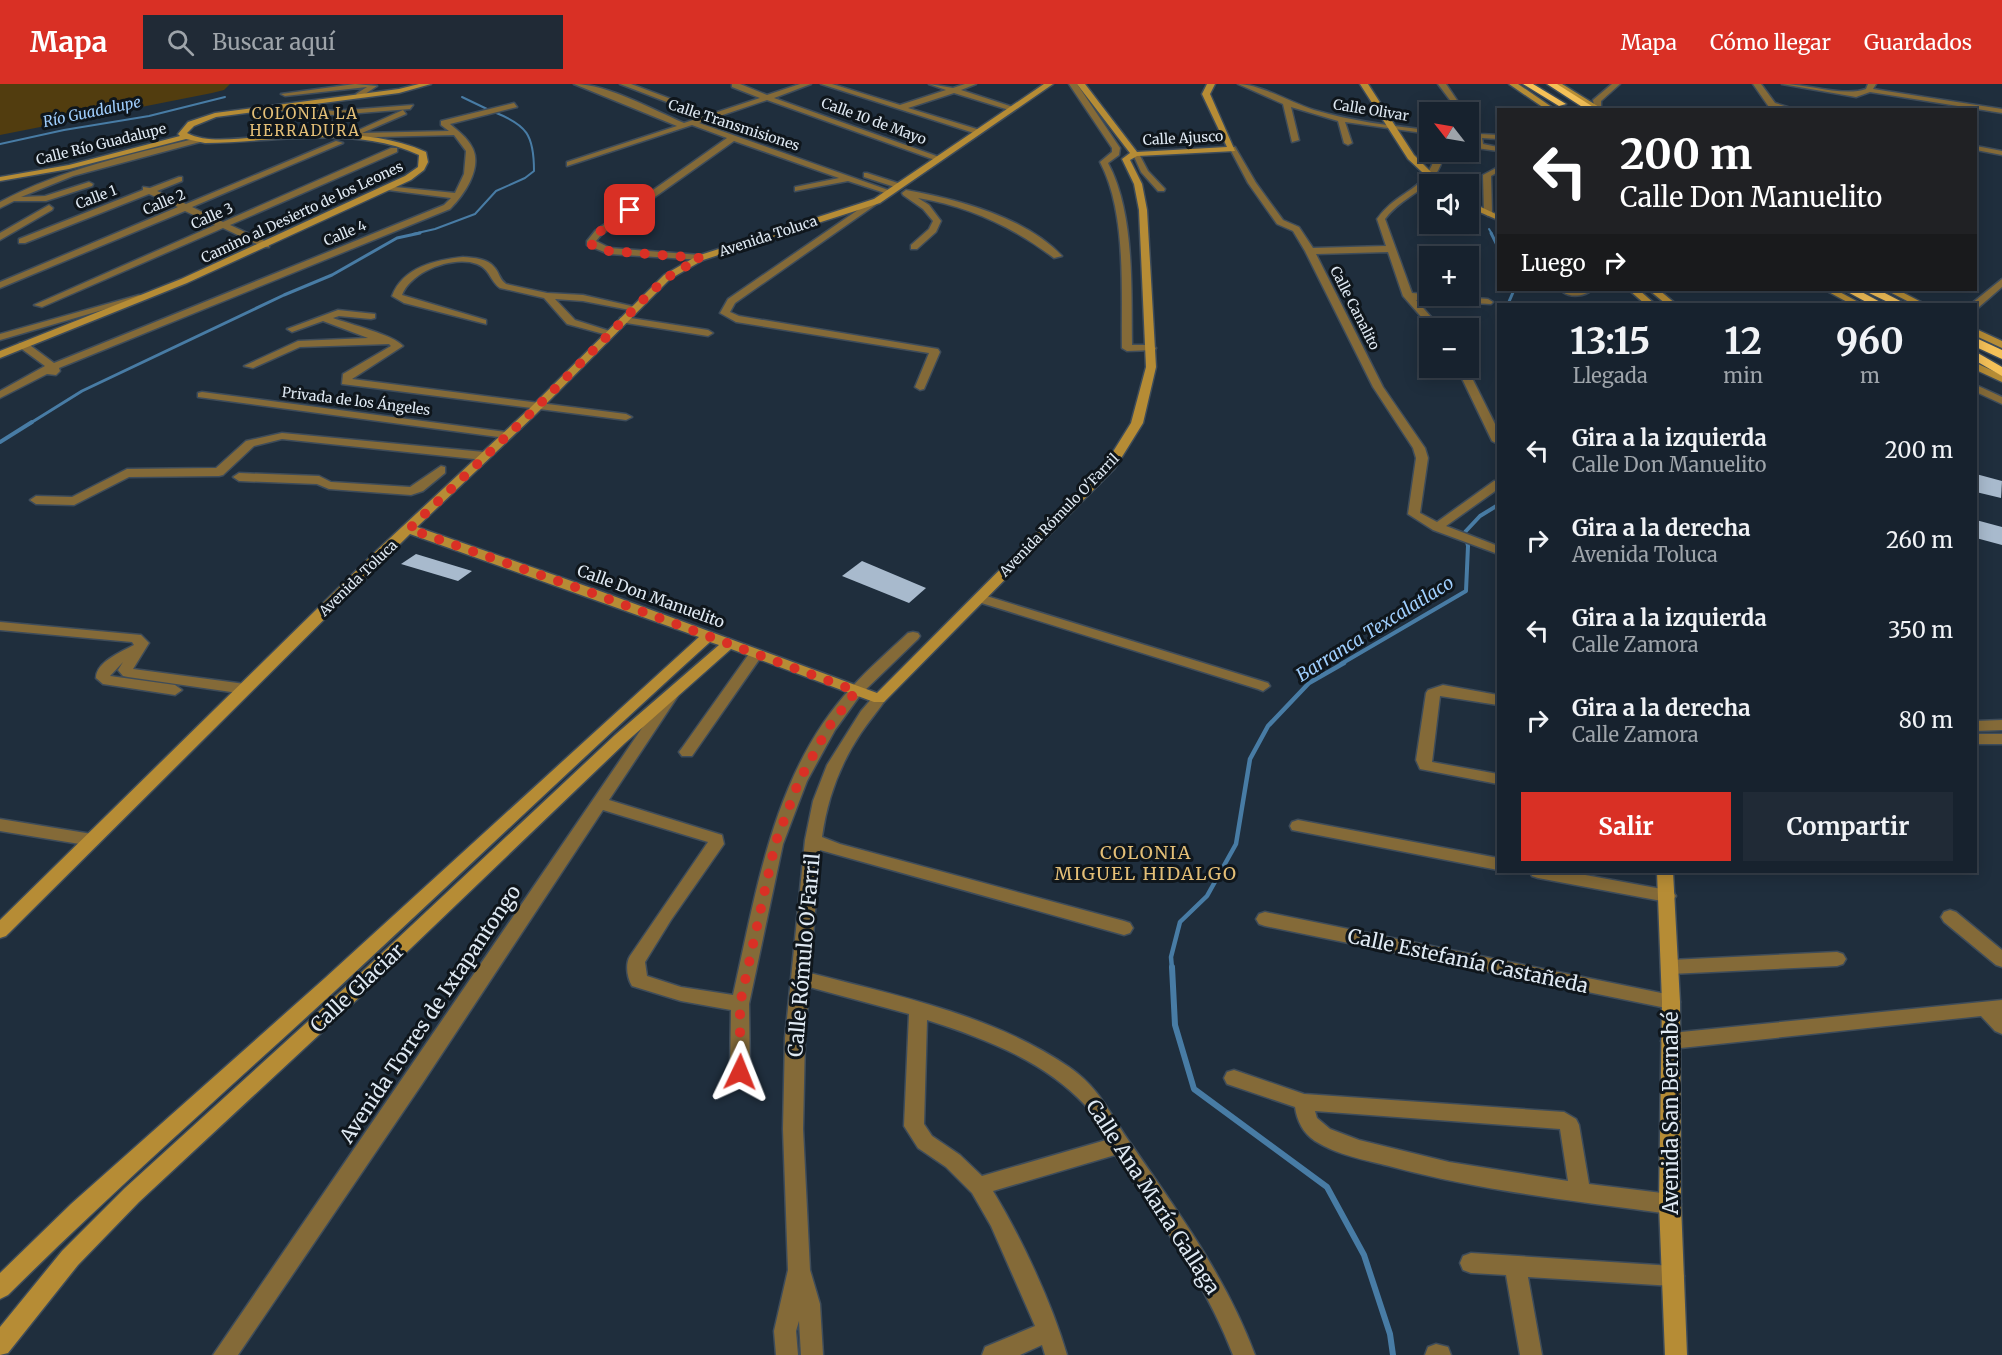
<!DOCTYPE html>
<html lang="es">
<head>
<meta charset="utf-8">
<style>
  body { margin:0; font-family:Merriweather,serif; background:#202a36; color:#f1f3f6; height:100vh; display:flex; flex-direction:column; font-size:22px; white-space:nowrap }
  * { box-sizing:border-box; margin:0 }
  p { font-size:20px; color:#9ea4aa }
  .icon { flex:none; width:33px; height:33px; fill:none; stroke:currentColor; stroke-width:2; stroke-linecap:round; stroke-linejoin:round }
  .map { position:relative; flex:1; overflow:hidden }
  .side { position:absolute; left:1497px; top:219px; width:480px; height:570px; display:flex; flex-direction:column; background:#17222e; border-radius:0px; box-shadow:0 3px 15px #0003,0 0 0 2px #363f4a }
  .side>* { flex:none }
  .banner { position:absolute; left:1497px; top:24px; width:480px; height:183px; border-radius:0px; box-shadow:0 3px 15px #0003,0 0 0 2px #363f4a; background:#202124; color:#fff; overflow:hidden }
  .needle { width:39px; rotate:301deg }
  .fabs { position:absolute; left:1419px; top:18px; display:grid; gap:12px }
  .fabs a { display:grid; place-items:center; width:60px; height:60px; border-radius:0px; background:#17222e; box-shadow:0 3px 15px #0003,0 0 0 2px #363f4a; font-size:30px }
  .pin { position:absolute; display:grid; place-items:center; width:51px; height:51px; color:#fff; margin:-26px; border-radius:12px; box-shadow:0 3px 9px #0006 }
  .me { position:absolute; width:66px; margin:-33px; rotate:2deg; stroke-linejoin:round; filter:drop-shadow(0 0 4px #0008) }
  .turn { display:flex; align-items:center; gap:21px; height:126px; padding:0 24px; font-size:27px }
  .turn .icon { width:78px; height:78px; stroke-width:2.5 }
  .turn b { display:block; font-size:42px; line-height:51px }
  .then { display:flex; align-items:center; height:57px; padding:0 24px; background:#0003; gap:12px; font-size:22px }
  .eta { display:flex; justify-content:space-evenly; align-items:center; height:102px; text-align:center }
  .eta b { font-size:36px; font-weight:700; line-height:42px }
  .button { display:flex; gap:12px; margin-top:auto; padding:12px 24px }
  .button a { flex:1; height:69px; border-radius:0px; background:#d93025; color:#fff; font-size:24px; font-weight:700; line-height:69px; text-align:center }
  .button a+a { background:#202a36; color:#f1f3f6 }
  ul { padding:0; list-style:none }
  li { display:flex; align-items:center; gap:18px; height:90px; padding:0 24px }
  li div { flex:1 }
  li b { display:block; font-size:22px }
  li em { font-style:normal }
  header { display:flex; align-items:center; gap:36px; box-sizing:border-box; height:84px; padding:0 30px; background:#d93025; color:#fff }
  header strong { font-size:28px }
  nav { display:flex; gap:33px; margin-inline-start:auto; font-size:21px }
  .search { width:420px; height:54px; background:#202a36; display:flex; align-items:center; gap:15px; box-sizing:border-box; padding:0 21px; border-radius:0px; color:#9ea4aa; font-size:22px }
  .map>svg:first-child { display:block }
  .green { fill:#523d0f }
  .lines { fill:none; stroke-linecap:round; stroke-linejoin:round }
  .stream-far4 { stroke:#487ca5; stroke-width:2 }
  .stream-far3 { stroke:#487ca5; stroke-width:3 }
  .stream-far2 { stroke:#487ca5; stroke-width:4 }
  .stream-far1 { stroke:#487ca5; stroke-width:4.5 }
  .stream { stroke:#487ca5; stroke-width:6 }
  .building { fill:#a8bacd }
  .street-casing { stroke:#3e4c5a; stroke-width:3 }
  .secondary-casing { stroke:#3e4c5a; stroke-width:3 }
  .highway-casing { stroke:#3e4c5a; stroke-width:3 }
  .street { fill:#846a38; fill-rule:evenodd }
  .secondary { fill:#b68c35; fill-rule:evenodd }
  .highway { fill:#f5c158; fill-rule:evenodd }
  .route { stroke:#d93025; stroke-width:10; stroke-dasharray:0 18 }
  .labels { text-anchor:middle; stroke-width:6; stroke-linejoin:round; paint-order:stroke }
  .far-street-label { font-size:14px; fill:#dfe9f3; stroke:#0f161c }
  .far-water-label { font-size:15px; font-style:italic; fill:#a0cffe; stroke:#0f161c }
  .far-neighbourhood-label { font-size:15px; letter-spacing:1.5px; fill:#e4bf77; stroke:#0f161c }
  .street-label { font-size:16px; fill:#dfe9f3; stroke:#0f161c }
  .water-label { font-size:18px; font-style:italic; fill:#a0cffe; stroke:#0f161c }
  .neighbourhood-label { font-size:18px; letter-spacing:1.5px; fill:#e4bf77; stroke:#0f161c }
  .near-street-label { font-size:20px; fill:#dfe9f3; stroke:#0f161c }
</style>
</head>
<body>
<header>
<strong>Mapa</strong>
<div class="search"><svg class="icon" aria-label="search" viewBox="0 0 24 24"><circle cx="10" cy="10" r="6"/><path d="M15 15l6 6"/></svg>Buscar aquí</div>
<nav><a>Mapa</a><a>Cómo llegar</a><a>Guardados</a></nav>
</header>
<div class="map">
<svg width="2002" height="1271" viewBox="0 0 2002 1271">
  <rect width="100%" height="100%" fill="#1f2e3d"/>
  <polygon class="green" points="0,0 230,0 224,6 212,9 0,51"/>
  <g class="lines">
    <g class="stream-far4">
      <polyline points="462,13 487,25"/>
      <polyline points="0,60 64,46 149,32 225,13"/>
      <polyline points="1489,145 1492,150"/>
      <path d="M413,150L435,145L475,130L496,107L525,94L534,87C534,51 527,41 494,28"/>
    </g>
    <g class="stream-far3">
      <polyline points="1491,149 1498,163"/>
      <polyline points="1508,220 1514,206"/>
      <polyline points="29,340 82,307 284,211 332,191 397,154 420,149"/>
    </g>
    <g class="stream-far2">
      <polyline points="0,358 32,338"/>
      <polyline points="1341,580 1466,507 1468,462 1465,448 1480,432 1498,421"/>
    </g>
    <polyline class="stream-far1" points="1172,885 1171,873 1180,838 1207,812 1236,760 1250,675 1268,642 1309,599 1344,579"/>
    <polyline class="stream" points="1172,883 1175,941 1194,1005 1327,1103 1364,1171 1390,1250 1393,1271"/>
  </g>
  <g class="building">
    <polygon points="1976,390 2002,397 2001,414 1976,408"/>
    <polygon points="1976,436 2002,443 2002,461 1976,454"/>
    <polygon points="416,470 472,487 458,497 401,480"/>
    <polygon points="862,477 926,504 909,519 842,492"/>
  </g>
  <g class="lines">
    <defs>
      <g id="street">
        <polygon points="355,0 377,2 359,14 356,10 367,3 285,12 281,10"/>
        <path d="M574,0C608,0 653,26 684,39L760,14L732,3V0H740L767,11L800,0H811L774,14L942,74L935,76L767,16L699,39L891,107V111L848,97L795,107V103L839,94L734,57L601,151L596,157L610,164L700,171L703,172V176L609,170L587,161V157L595,147L727,54L692,41L567,82V78L677,42Z"/>
        <polygon points="620,0 631,0 679,18 672,20"/>
        <polygon points="821,0 832,0 900,21 946,6 929,0 953,4 965,0 976,0 961,6 1016,24 1009,26 954,9 908,24 980,46 980,50 977,50"/>
        <path d="M1069,0H1077L1120,64L1119,71L1108,79C1135,129 1131,205 1132,261H1151L1156,264L1155,266L1127,267L1122,264C1121,207 1127,129 1100,78L1112,68V64Z"/>
        <path d="M1238,0C1259,0 1292,19 1314,26C1351,37 1390,42 1430,46V50L1345,38L1352,59L1348,61L1344,59L1338,37L1291,23L1299,56L1292,58L1283,20Z"/>
        <polygon points="1438,0 1446,0 1465,28 1459,28"/>
        <polygon points="1612,0 1620,0 1601,17 1601,26 1595,26 1593,16"/>
        <polygon points="1753,0 1761,0 1775,19 1797,26 1769,23"/>
        <path d="M1782,0C1808,0 1844,13 1866,5L1868,0H1876L1873,5L2002,25V29L1870,8L1856,13Z"/>
        <path d="M514,19L517,23L450,40C458,47 468,54 473,65C482,86 463,112 450,125L59,284L60,287L56,291L47,290L0,314V307L45,282L19,263V259H27L54,279L444,121L451,114L388,106H385V102L455,109L464,90L466,67L454,51L338,54H335V50L352,49L403,26L406,30L362,49L449,47L441,41V37Z"/>
        <polygon points="413,21 410,25 334,31 268,26 264,24 268,22 334,27"/>
        <polygon points="1468,36 1480,50 1498,51 1498,55 1482,54 1483,60 1498,63 1498,67 1476,64 1474,54 1468,53 1468,49 1472,49 1468,44"/>
        <path d="M197,54H200V58L73,92L21,113L45,112L89,98L93,100L92,102L46,117H14L0,124V118C61,85 130,71 197,54Z"/>
        <polygon points="336,57 343,59 192,123 223,138 391,64 397,64 397,68 230,141 269,159 269,163 263,163 223,144 42,223 34,221 215,141 185,127 0,204 0,198 178,123 149,110 25,159 19,159 19,155 143,106 143,103 150,104 179,93 182,93 182,97 157,107 186,120"/>
        <polygon points="1976,62 2002,67 2002,71 1976,66"/>
        <path d="M1229,63H1235L1256,99L1283,136L1299,143L1313,164L1386,162L1377,135C1399,104 1427,109 1436,68H1444C1438,107 1406,107 1385,135L1412,209L1488,215L1493,218L1491,220L1416,216L1441,244H1431L1403,212L1388,168L1316,170L1383,303L1425,364L1428,374L1420,429L1437,438L1494,397H1498V405L1446,442L1498,462V470L1433,446L1408,430L1416,374L1413,364L1373,303L1305,167L1293,147L1277,140L1248,99Z"/>
        <polygon points="1132,68 1138,68 1148,87 1165,105 1164,107 1158,107 1141,88"/>
        <polygon points="1498,83 1498,88 1491,92 1492,129 1488,132 1484,129 1483,91"/>
        <polygon points="867,89 901,100 902,102 898,104 864,93 864,89"/>
        <path d="M906,106C957,115 1025,133 1062,172L1054,174C1013,143 968,122 918,114L929,121L941,137L936,148L917,165H911V161L929,145L933,137L923,125L903,111L902,109Z"/>
        <polygon points="874,115 881,117 735,219 730,228 739,232 938,265 940,268 924,305 920,306 915,303 929,269 736,238 720,229 728,215"/>
        <polygon points="49,121 53,124 52,126 0,156 0,149"/>
        <path d="M463,173C474,174 488,174 495,184C500,190 499,195 506,200L547,209L583,211L640,224L635,227L583,217L555,215L575,236L616,249L611,252L567,240L544,214L500,204C490,197 490,185 477,180C454,171 411,187 402,211L486,236V240L404,219L392,212C403,183 435,176 463,173Z"/>
        <polygon points="2002,195 2002,203 1979,223 1976,224 1976,220 1971,220"/>
        <path d="M1566,206H1592C1585,212 1571,214 1563,208Z"/>
        <polygon points="139,211 147,213 0,256 0,250"/>
        <path d="M338,226L375,230V234L371,235L339,232L333,234C349,240 394,251 403,262L352,295L626,330L632,333L626,336L342,300L343,290L391,262L389,260L300,263L253,284L244,282L298,257L368,254L323,237L292,248L287,245Z"/>
        <polygon points="624,233 708,246 713,249 708,252 620,238 620,234"/>
        <polygon points="1457,284 1467,284 1498,346 1498,360 1492,357"/>
        <polygon points="1976,301 2002,313 2002,320 1976,308"/>
        <polygon points="202,308 506,348 512,351 506,354 198,313 198,309"/>
        <polygon points="282,349 484,368 490,372 484,376 282,355 254,362 223,391 219,392 129,393 74,421 36,420 30,416 36,412 72,413 127,385 216,384 246,357"/>
        <polygon points="441,382 445,383 445,389 423,407 411,411 329,405 317,400 239,397 233,393 239,389 319,392 331,398 410,403"/>
        <polygon points="980,510 1268,599 1270,602 1263,607 1258,605 975,517 973,514"/>
        <path d="M0,538L141,551L149,559L133,585L245,600L252,605L245,610L128,593L123,592L118,586L123,578L110,592L175,601L182,606L175,611L103,600L96,594C96,578 121,568 134,561L132,558L0,546Z"/>
        <path d="M913,548L918,549L920,552L918,555L861,610L835,646L807,697L783,760L749,920L750,988L747,994L740,996L733,994L730,988L731,926L681,917L632,902C627,894 625,880 630,872L708,758L603,726L422,1000L238,1271H213L666,609H676L678,612L609,716L722,751L724,760L671,836L645,878L647,892L681,903L733,911C757,805 774,686 852,603C869,584 889,567 908,549Z"/>
        <polygon points="756,566 763,570 692,672 682,672 679,668 682,664 751,567"/>
        <polygon points="1443,601 1498,611 1498,621 1440,612 1432,678 1498,690 1498,700 1420,685 1416,676 1426,609 1428,606"/>
        <path d="M879,610L886,615C878,627 869,637 861,649C840,680 827,716 822,753L840,760L1124,837L1130,839L1133,844L1130,849L1124,851L820,766L810,889C898,912 993,931 1069,983C1101,1005 1110,1031 1131,1060C1178,1128 1226,1193 1255,1271H1233C1205,1198 1159,1135 1115,1071L993,1107C1021,1153 1052,1219 1067,1271H1045L1042,1261L1020,1271H982L985,1263L1035,1242L991,1142L972,1109L946,1083L918,1064L904,1042L909,930L809,903L805,954L803,1045L810,1186L820,1220L823,1271H801L799,1237L796,1247L798,1271H776L774,1247L788,1186L783,1045L785,954L805,756L813,717L827,681L861,627L874,612ZM927,936C983,954 1043,976 1085,1021C1094,1031 1100,1044 1106,1056L982,1092L960,1071L932,1052L924,1040Z"/>
        <polygon points="2002,636 2002,646 1976,647 1976,637"/>
        <rect x="1976" y="650" width="26" height="10"/>
        <polygon points="0,735 92,750 98,752 100,756 98,760 92,762 0,747"/>
        <polygon points="1298,736 1498,774 1498,786 1292,746 1290,742 1292,738"/>
        <polygon points="1530,788 1569,788 1667,806 1673,808 1676,812 1673,816 1667,818 1538,794 1532,792"/>
        <polygon points="1950,826 1956,828 2002,866 2002,883 1996,881 1944,838 1941,833 1944,828"/>
        <polygon points="1265,828 1671,911 1678,913 1680,918 1678,923 1671,925 1265,842 1259,840 1256,835 1259,830"/>
        <polygon points="1837,868 1843,870 1846,875 1843,880 1837,882 1670,890 1664,888 1661,883 1664,878 1670,876"/>
        <polygon points="2002,916 2002,950 1995,947 1981,932 1671,965 1664,962 1661,957 1664,952 1671,949"/>
        <path d="M1234,986L1304,1010L1564,1028L1576,1035L1579,1041L1589,1100L1670,1110L1677,1113L1681,1120L1677,1127L1670,1130C1576,1117 1481,1107 1389,1082C1365,1076 1337,1071 1315,1057C1303,1049 1297,1037 1295,1023L1227,1000L1224,994L1227,988ZM1315,1027L1560,1045L1568,1097L1449,1078L1359,1056L1330,1045L1317,1034Z"/>
        <polygon points="1471,1169 1673,1182 1681,1185 1684,1192 1681,1199 1673,1202 1528,1193 1542,1271 1520,1271 1506,1191 1471,1189 1463,1186 1460,1179 1463,1172"/>
        <polygon points="1436,1260 1448,1263 1451,1271 1425,1271 1428,1263"/>
      </g>
      <g id="secondary">
        <path d="M419,0H431L399,9L216,33L194,42L187,49C208,60 238,54 260,53C316,50 374,45 426,68L428,78L424,86L411,96L187,199L0,274V267L181,195L405,92L418,83L419,71C355,41 274,58 205,59L186,55L69,85L0,97V93L69,81L180,52L178,50L188,38L215,29L399,5Z"/>
        <path d="M1044,0H1053L880,119L703,176L670,195L536,330L417,443L597,506L877,609L1106,379L1131,339L1146,283L1139,126L1134,100L1122,75L1130,69L1077,0H1085L1137,68L1227,63L1202,10L1207,0H1215L1210,10L1235,67L1137,72L1130,76L1142,100L1147,126L1156,283L1143,339L1115,384L884,618H874L731,565L625,659L363,910L139,1118L78,1181L8,1269L0,1271V1243L62,1167L125,1104L349,900L615,651L719,561L710,558C584,672 461,790 336,906C226,1007 114,1106 8,1211L0,1215V1189L71,1120L325,894L699,553L410,450L6,852L0,854V836L374,469L528,326L664,191L697,172L874,115Z"/>
        <polygon points="1360,0 1368,0 1414,71 1443,100 1435,100 1408,75"/>
        <polygon points="1509,0 1518,0 1556,26 1547,26"/>
        <polygon points="1553,0 1562,0 1604,26 1595,26"/>
        <polygon points="1468,117 1498,131 1498,136 1468,123"/>
        <polygon points="1629,206 1639,206 1655,220 1645,220"/>
        <polygon points="1649,206 1659,206 1676,220 1666,220"/>
        <polygon points="1825,206 1836,206 1862,220 1851,220"/>
        <polygon points="1886,206 1898,206 1925,220 1913,220"/>
        <polygon points="1976,245 2002,257 2002,264 1976,252"/>
        <polygon points="1976,279 2002,291 2002,298 1976,286"/>
        <polygon points="1657,788 1673,788 1680,918 1681,1120 1687,1271 1665,1271 1659,1120 1662,918"/>
      </g>
      <g id="highway">
        <polygon points="1523,0 1533,0 1566,20 1559,22"/>
        <polygon points="1547,0 1557,0 1598,26 1587,26"/>
        <polygon points="1844,206 1858,206 1884,220 1870,220"/>
        <polygon points="1866,206 1879,206 1906,220 1892,220 1867,208"/>
        <polygon points="1976,254 2002,266 2002,275 1976,263"/>
        <polygon points="1976,268 2002,283 2002,292 1976,277"/>
      </g>
    </defs>
    <use href="#street" class="street-casing"/>
    <use href="#secondary" class="secondary-casing"/>
    <use href="#highway" class="highway-casing"/>
    <use href="#street" class="street"/>
    <use href="#secondary" class="secondary"/>
    <use href="#highway" class="highway"/>
  </g>
  <g class="lines">
    <polyline class="route" points="630,126 598,149 591,157 592,161 609,167 700,174 668,193 651,208 532,328 409,445 592,509 856,607 828,644 799,697 775,760 740,920 740,988"/>
  </g>
  <g class="labels">
    <g class="far-street-label">
      <text transform="translate(1371 26) rotate(9)" y="5">Calle Olivar</text>
      <text transform="translate(874 37) rotate(20)" y="5">Calle 10 de Mayo</text>
      <text transform="translate(734 41) rotate(18)" y="5">Calle Transmisiones</text>
      <text transform="translate(1183 54) rotate(-3)" y="5">Calle Ajusco</text>
      <text transform="translate(101 60) rotate(-14)" y="5">Calle Río Guadalupe</text>
      <text transform="translate(96 113) rotate(-21)" y="5">Calle 1</text>
      <text transform="translate(164 118) rotate(-23)" y="5">Calle 2</text>
      <text transform="translate(302 128) rotate(-25)" y="5">Camino al Desierto de los Leones</text>
      <text transform="translate(212 132) rotate(-24)" y="5">Calle 3</text>
      <text transform="translate(345 149) rotate(-23)" y="5">Calle 4</text>
      <text transform="translate(768 152) rotate(-18)" y="5">Avenida Toluca</text>
      <text transform="translate(1355 224) rotate(63)" y="5">Calle Canalito</text>
      <text transform="translate(356 317) rotate(7)" y="5">Privada de los Ángeles</text>
      <text transform="translate(1059 431) rotate(-46)" y="5">Avenida Rómulo O'Farril</text>
      <text transform="translate(358 494) rotate(-44)" y="5">Avenida Toluca</text>
    </g>
    <g class="far-water-label">
      <text transform="translate(92 28) rotate(-12)" y="5">Río Guadalupe</text>
    </g>
    <g class="far-neighbourhood-label">
      <text x="305" y="35">COLONIA LA<tspan x="305" dy="17">HERRADURA</tspan></text>
    </g>
    <g class="street-label">
      <text transform="translate(651 512) rotate(20)" y="6">Calle Don Manuelito</text>
    </g>
    <g class="water-label">
      <text transform="translate(1375 545) rotate(-32)" y="6">Barranca Texcalatlaco</text>
    </g>
    <g class="neighbourhood-label">
      <text x="1146" y="775">COLONIA<tspan x="1146" dy="21">MIGUEL HIDALGO</tspan></text>
    </g>
    <g class="near-street-label">
      <text transform="translate(804 871) rotate(-85)" y="7">Calle Rómulo O'Farril</text>
      <text transform="translate(1468 877) rotate(12)" y="7">Calle Estefanía Castañeda</text>
      <text transform="translate(357 904) rotate(-43)" y="7">Calle Glaciar</text>
      <text transform="translate(430 930) rotate(-56)" y="7">Avenida Torres de Ixtapantongo</text>
      <text transform="translate(1671 1029) rotate(-90)" y="7">Avenida San Bernabé</text>
      <text transform="translate(1153 1113) rotate(57)" y="7">Calle Ana María Gallaga</text>
    </g>
  </g>
</svg>
<div class="fabs">
<a><svg class="needle" viewBox="-14 -14 28 28"><path d="M0-13l5 13h-10z" fill="#e53935"/><path d="M0 13l5-13h-10z" fill="#9ea4aa"/></svg></a>
<a><svg class="icon" aria-label="sound" viewBox="0 0 24 24"><path d="M4 9h4l5-4v14l-5-4H4zM17 9q2 3 0 6"/></svg></a>
<a>+</a>
<a>−</a>
</div>
<div class="pin" style="left:630px;top:126px;background:#d93025"><svg class="icon" aria-label="arrive" viewBox="0 0 24 24"><path d="M6 21V4h12l-3 4 3 4H6"/></svg></div>
<svg class="me" style="left:740px;top:988px" viewBox="-20 -20 40 40"><path d="M0-17L14 15 0 8-14 15z" fill="#d93025" stroke="#fff" stroke-width="4"/></svg>
<div class="banner">
<div class="turn"><svg class="icon" aria-label="left" viewBox="0 0 24 24"><path d="M17 20v-9H6M10 6l-5 5 5 5"/></svg><div><b>200 m</b>Calle Don Manuelito</div></div>
<div class="then">Luego<svg class="icon" aria-label="right" viewBox="0 0 24 24"><path d="M7 20v-9h11M14 6l5 5-5 5"/></svg></div>
</div>
<section class="side">
<div class="eta">
<div><b>13:15</b><p>Llegada</p></div>
<div><b>12</b><p>min</p></div>
<div><b>960</b><p>m</p></div>
</div>
<ul>
<li><svg class="icon" aria-label="left" viewBox="0 0 24 24"><path d="M17 20v-9H6M10 6l-5 5 5 5"/></svg><div><b>Gira a la izquierda</b><p>Calle Don Manuelito</p></div><em>200 m</em></li>
<li><svg class="icon" aria-label="right" viewBox="0 0 24 24"><path d="M7 20v-9h11M14 6l5 5-5 5"/></svg><div><b>Gira a la derecha</b><p>Avenida Toluca</p></div><em>260 m</em></li>
<li><svg class="icon" aria-label="left" viewBox="0 0 24 24"><path d="M17 20v-9H6M10 6l-5 5 5 5"/></svg><div><b>Gira a la izquierda</b><p>Calle Zamora</p></div><em>350 m</em></li>
<li><svg class="icon" aria-label="right" viewBox="0 0 24 24"><path d="M7 20v-9h11M14 6l5 5-5 5"/></svg><div><b>Gira a la derecha</b><p>Calle Zamora</p></div><em>80 m</em></li>
</ul>
<div class="button"><a>Salir</a><a>Compartir</a></div>
</section>
</div>
</body>
</html>
